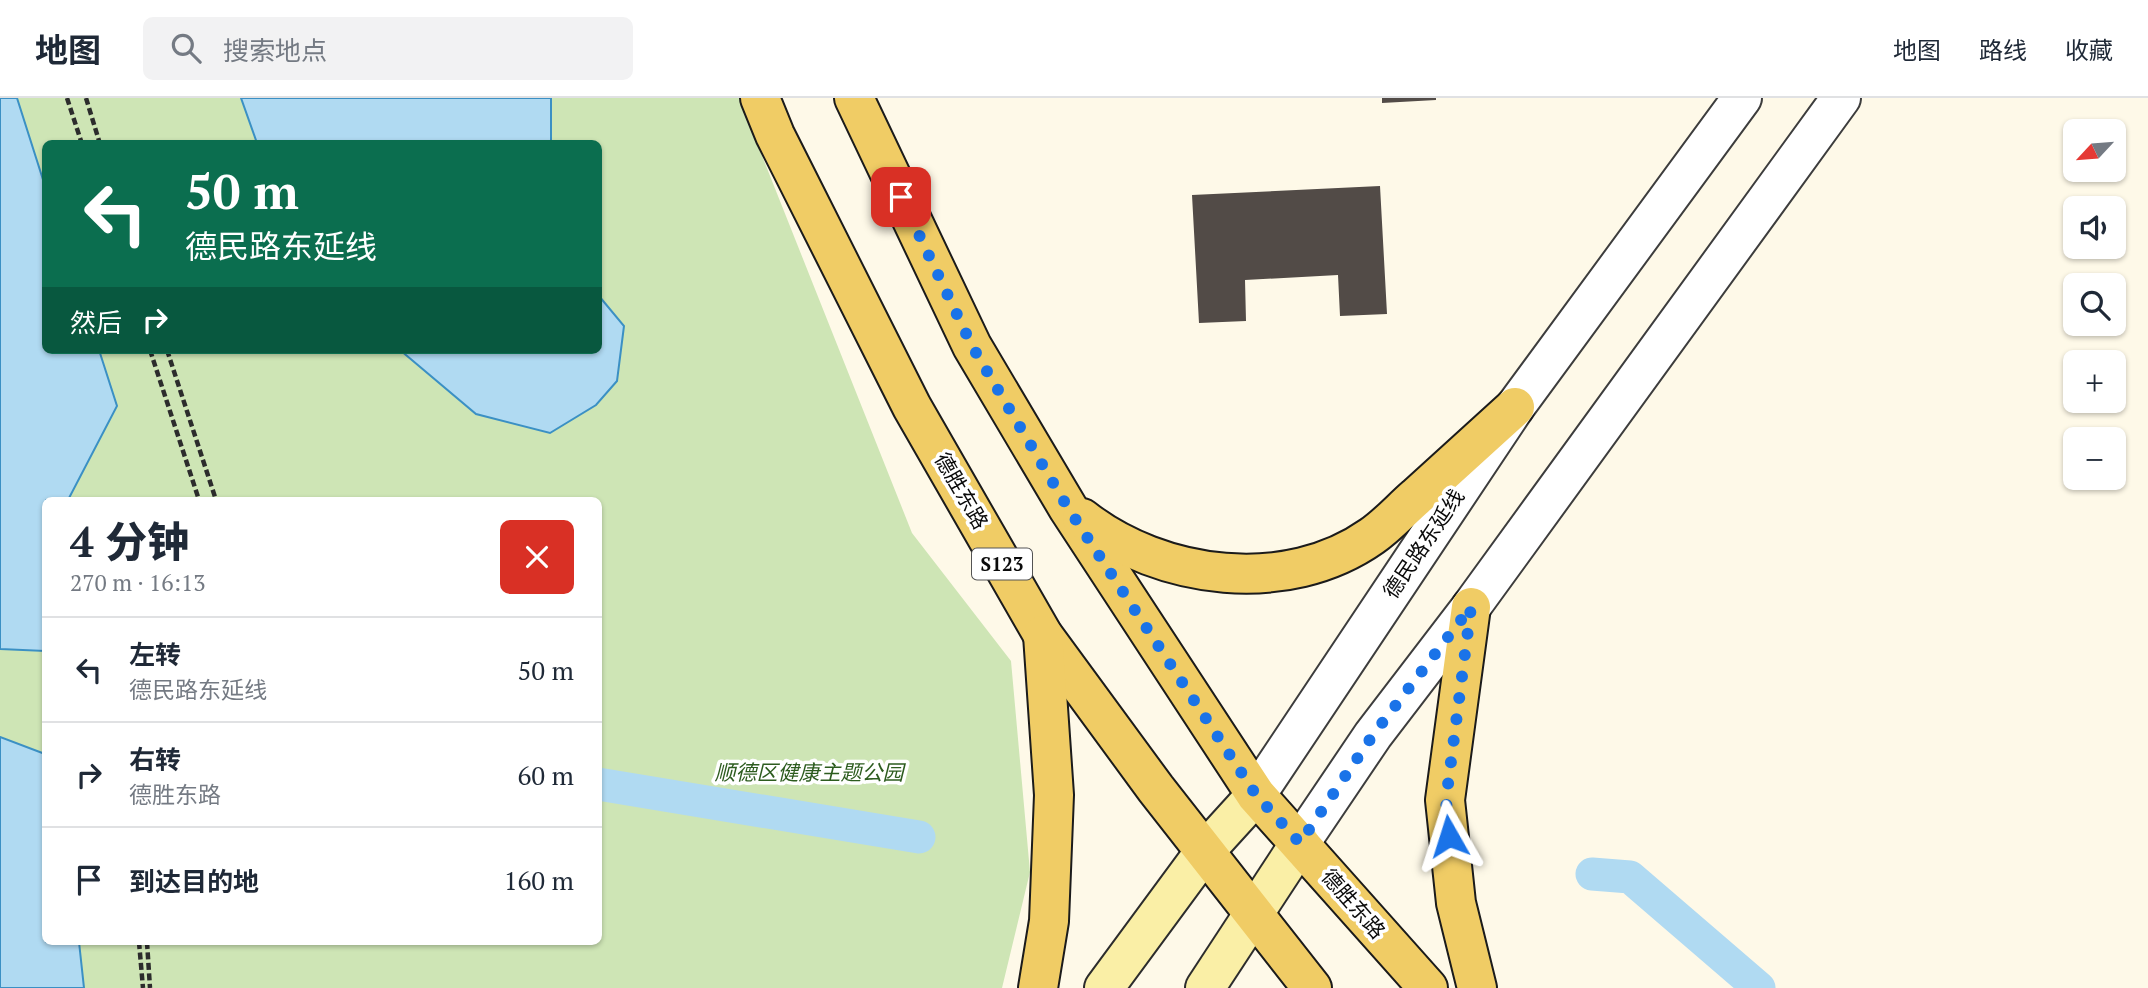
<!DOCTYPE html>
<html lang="zh">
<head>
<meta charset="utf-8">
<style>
  body { margin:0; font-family:"PT Serif","Noto Sans SC",serif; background:#f2f2f3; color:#1f2937; height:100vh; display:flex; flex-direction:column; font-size:26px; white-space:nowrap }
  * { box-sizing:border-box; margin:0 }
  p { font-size:23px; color:#747a83 }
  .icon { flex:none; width:38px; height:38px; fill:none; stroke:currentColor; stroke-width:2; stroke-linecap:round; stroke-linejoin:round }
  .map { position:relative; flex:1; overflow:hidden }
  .sheet { position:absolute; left:42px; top:399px; width:560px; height:448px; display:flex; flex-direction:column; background:#fff; border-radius:10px; box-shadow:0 2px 5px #0004 }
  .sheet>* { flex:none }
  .top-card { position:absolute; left:42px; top:42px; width:560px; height:214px; border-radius:10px; box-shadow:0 2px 5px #0004; background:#0b6e4f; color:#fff; overflow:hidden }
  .needle { width:46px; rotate:244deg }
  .tools { position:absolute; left:2063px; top:21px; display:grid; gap:14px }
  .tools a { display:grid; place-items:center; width:63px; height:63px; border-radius:10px; background:#fff; box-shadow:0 2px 5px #0004; font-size:35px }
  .pin { position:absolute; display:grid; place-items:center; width:60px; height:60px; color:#fff; margin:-30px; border-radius:14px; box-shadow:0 4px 10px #0006 }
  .me { position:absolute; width:77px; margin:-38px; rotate:354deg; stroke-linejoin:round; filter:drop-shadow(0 0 5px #0008) }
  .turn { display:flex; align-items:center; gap:24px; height:147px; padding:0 28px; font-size:32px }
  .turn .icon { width:91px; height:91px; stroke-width:2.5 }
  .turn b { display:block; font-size:49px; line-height:60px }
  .then { display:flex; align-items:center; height:66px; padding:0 28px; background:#0003; gap:14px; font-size:26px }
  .round { display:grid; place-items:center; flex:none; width:74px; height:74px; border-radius:10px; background:#f2f2f3 }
  .headline { display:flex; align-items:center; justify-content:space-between; height:119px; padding:0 28px }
  h1 { font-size:42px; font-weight:800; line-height:52px }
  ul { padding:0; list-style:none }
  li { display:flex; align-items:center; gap:21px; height:105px; padding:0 28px; border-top:2px solid #e0e1e3 }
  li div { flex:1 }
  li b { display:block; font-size:26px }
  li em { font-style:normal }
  header { display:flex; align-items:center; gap:42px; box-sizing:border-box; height:98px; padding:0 35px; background:#fff; border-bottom:2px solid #e0e1e3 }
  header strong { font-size:33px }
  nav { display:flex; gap:38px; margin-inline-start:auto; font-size:24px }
  .search { width:490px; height:63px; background:#f2f2f3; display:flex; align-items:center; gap:18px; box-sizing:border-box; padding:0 24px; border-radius:10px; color:#747a83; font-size:26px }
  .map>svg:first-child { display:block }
  .green { fill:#cee5b5 }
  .water { fill:#b0daf2; stroke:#3b90c4; stroke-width:2 }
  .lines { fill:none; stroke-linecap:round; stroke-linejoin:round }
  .canal { stroke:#b0daf2; stroke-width:33 }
  .building { fill:#524b47 }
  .tertiary-casing { stroke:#3d3d3d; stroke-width:42 }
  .secondary-casing { stroke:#2c2c2c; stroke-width:42 }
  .primary-casing { stroke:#1b1b1b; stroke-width:42 }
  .path { stroke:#2c2c2c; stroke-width:4.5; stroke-dasharray:7 3.5; stroke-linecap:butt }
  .tertiary { stroke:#fff; stroke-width:38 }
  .secondary { stroke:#faefa6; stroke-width:38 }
  .primary { stroke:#f0cc65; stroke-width:38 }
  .route { stroke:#1a73e8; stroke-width:12; stroke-dasharray:0 21.6 }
  .labels { text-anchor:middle; stroke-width:7; stroke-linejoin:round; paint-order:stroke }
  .shield { fill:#fff; stroke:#545454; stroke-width:2 }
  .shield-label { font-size:19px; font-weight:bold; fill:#0a0a0a }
  .street-label { font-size:21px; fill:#0a0a0a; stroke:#fff }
  .park-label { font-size:21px; font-style:italic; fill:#2d5c1f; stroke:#fff }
</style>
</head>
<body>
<header>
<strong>地图</strong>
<div class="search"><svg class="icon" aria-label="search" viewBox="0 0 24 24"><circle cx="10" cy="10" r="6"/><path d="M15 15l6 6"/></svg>搜索地点</div>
<nav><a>地图</a><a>路线</a><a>收藏</a></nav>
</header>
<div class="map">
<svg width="2148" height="890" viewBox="0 0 2148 890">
  <rect width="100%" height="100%" fill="#fef9e8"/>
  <g class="green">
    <polygon points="17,0 739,0 912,435 1011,563 1030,774 1002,890 84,890 79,844 598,844 598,402 68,402 117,308 99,252 598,252 598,46 46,46 45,88"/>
    <polygon points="0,551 45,553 45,656 0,639"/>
  </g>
  <g class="water">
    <polygon points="0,0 17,0 45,88 46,252 99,252 117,308 68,402 46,402 45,553 0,551"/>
    <polygon points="241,0 551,0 551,45 257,45"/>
    <polygon points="599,198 624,228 617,283 596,307 550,335 476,316 400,252 598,252"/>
    <polygon points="0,639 45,656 46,844 79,844 84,890 0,890"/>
  </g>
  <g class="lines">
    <g class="canal">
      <polyline points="598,686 919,739"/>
      <polyline points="1592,776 1630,779 1759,890"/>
    </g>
  </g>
  <g class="building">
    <polygon points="1382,0 1436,0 1436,2 1382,5"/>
    <polygon points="1380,88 1387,216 1340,218 1338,177 1245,182 1246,223 1199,225 1192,97"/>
  </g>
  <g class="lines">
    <defs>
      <g id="tertiary">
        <polyline points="1256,697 1515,309 1742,0"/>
        <polyline points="1300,745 1373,637 1471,509 1841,0"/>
      </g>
      <g id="secondary">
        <polyline points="1104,890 1205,753 1256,697"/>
        <polyline points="1205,890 1300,745"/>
      </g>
      <g id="primary">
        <polyline points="760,0 775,37 912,309 1043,537 1156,691 1312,890"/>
        <polyline points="854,0 972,248 1068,410 1256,697 1428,890"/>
        <path d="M1082,420C1161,482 1287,498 1372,438C1388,427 1402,411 1416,399C1449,369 1482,339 1515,309"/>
        <polyline points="1471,509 1445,702 1456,805 1477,890"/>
        <polyline points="1038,890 1049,823 1054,697 1043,537"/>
      </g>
    </defs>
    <use href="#tertiary" class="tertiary-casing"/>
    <use href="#secondary" class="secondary-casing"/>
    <use href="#primary" class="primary-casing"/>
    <g class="path">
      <polyline points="67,0 82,46"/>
      <polyline points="86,0 100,46"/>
      <polyline points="150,252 199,402"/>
      <polyline points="167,252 216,402"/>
      <polyline points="139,844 143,890"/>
      <polyline points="147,844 150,890"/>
    </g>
    <use href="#tertiary" class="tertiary"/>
    <use href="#secondary" class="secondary"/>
    <use href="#primary" class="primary"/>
  </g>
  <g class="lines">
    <polyline class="route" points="901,99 972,248 1068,410 1256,697 1300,745 1373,637 1471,509 1446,702 1449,738"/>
  </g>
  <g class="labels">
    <rect class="shield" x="972" y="450.5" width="60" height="31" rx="5"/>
    <g class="shield-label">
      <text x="1002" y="473">S123</text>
    </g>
    <g class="street-label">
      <text transform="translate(961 393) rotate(60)" y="7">德胜东路</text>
      <text transform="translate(1424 446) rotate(-56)" y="7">德民路东延线</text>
      <text transform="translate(1353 806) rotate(49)" y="7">德胜东路</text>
    </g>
    <g class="park-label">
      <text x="809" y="682">顺德区健康主题公园</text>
    </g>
  </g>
</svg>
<div class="tools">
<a><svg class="needle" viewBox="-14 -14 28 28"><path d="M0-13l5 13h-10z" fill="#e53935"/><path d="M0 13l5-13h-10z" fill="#747a83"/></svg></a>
<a><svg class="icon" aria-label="sound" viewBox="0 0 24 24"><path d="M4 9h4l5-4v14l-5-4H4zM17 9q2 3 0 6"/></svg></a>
<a><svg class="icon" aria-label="search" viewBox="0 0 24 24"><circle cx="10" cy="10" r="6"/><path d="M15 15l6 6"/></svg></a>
<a>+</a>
<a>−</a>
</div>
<div class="pin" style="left:901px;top:99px;background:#d93025"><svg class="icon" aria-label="arrive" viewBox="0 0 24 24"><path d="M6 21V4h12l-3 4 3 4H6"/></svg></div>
<svg class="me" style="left:1449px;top:738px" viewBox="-20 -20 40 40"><path d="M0-17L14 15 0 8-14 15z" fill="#1a73e8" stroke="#fff" stroke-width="4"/></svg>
<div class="top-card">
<div class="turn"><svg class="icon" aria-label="left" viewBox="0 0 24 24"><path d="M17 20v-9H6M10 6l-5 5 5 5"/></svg><div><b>50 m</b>德民路东延线</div></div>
<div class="then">然后<svg class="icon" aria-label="right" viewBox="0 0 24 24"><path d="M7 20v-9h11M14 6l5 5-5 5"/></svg></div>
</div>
<section class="sheet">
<div class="headline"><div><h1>4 分钟</h1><p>270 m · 16:13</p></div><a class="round" style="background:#d93025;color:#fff"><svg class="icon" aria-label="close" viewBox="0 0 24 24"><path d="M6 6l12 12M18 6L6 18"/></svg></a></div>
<ul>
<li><svg class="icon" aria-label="left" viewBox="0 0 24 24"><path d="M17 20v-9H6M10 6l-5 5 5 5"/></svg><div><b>左转</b><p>德民路东延线</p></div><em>50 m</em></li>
<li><svg class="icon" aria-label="right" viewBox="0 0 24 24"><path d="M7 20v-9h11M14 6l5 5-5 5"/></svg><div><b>右转</b><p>德胜东路</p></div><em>60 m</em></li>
<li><svg class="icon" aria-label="arrive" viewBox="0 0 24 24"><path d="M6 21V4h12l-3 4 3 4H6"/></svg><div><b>到达目的地</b></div><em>160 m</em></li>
</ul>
</section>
</div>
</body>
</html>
